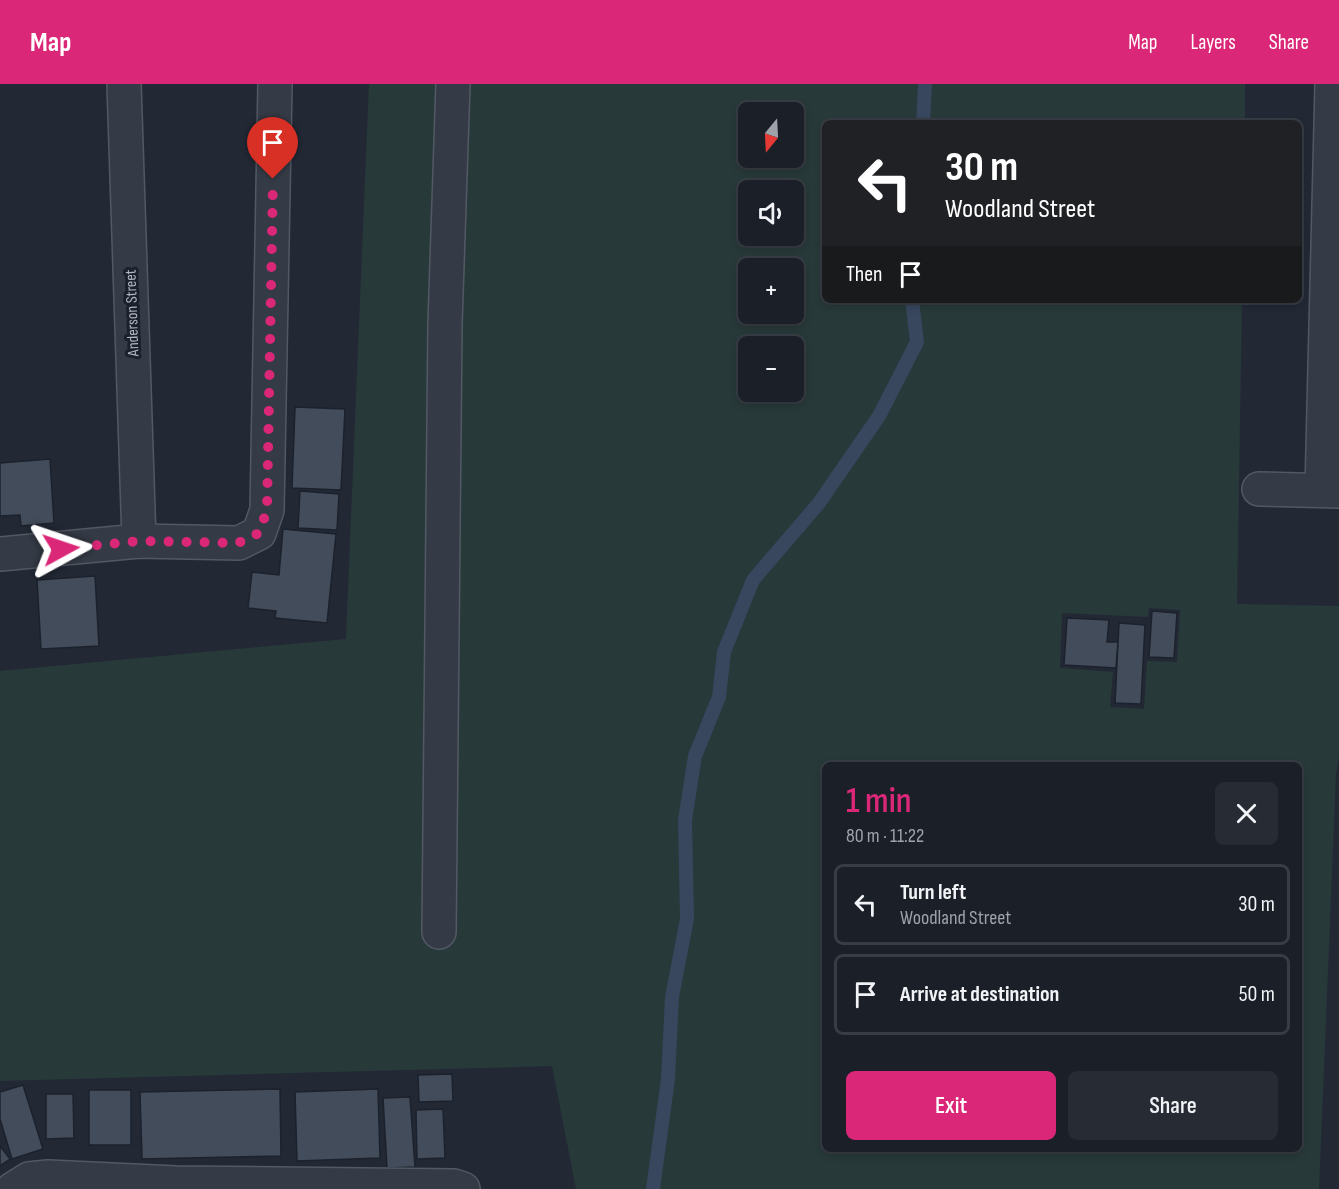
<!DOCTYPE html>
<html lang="en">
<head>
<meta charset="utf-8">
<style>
  body { margin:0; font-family:"Sofia Sans Condensed",sans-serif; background:#272c34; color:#f1f3f6; height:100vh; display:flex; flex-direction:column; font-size:22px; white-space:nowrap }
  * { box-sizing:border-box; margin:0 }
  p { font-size:20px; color:#9fa2a8 }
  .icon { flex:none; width:33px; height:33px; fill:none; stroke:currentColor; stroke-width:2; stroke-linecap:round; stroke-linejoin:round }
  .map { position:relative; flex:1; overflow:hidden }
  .panel { position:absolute; left:822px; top:678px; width:480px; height:390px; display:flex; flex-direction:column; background:#1a1f28; border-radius:9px; box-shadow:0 3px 9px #0003,0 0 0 2px #383d45 }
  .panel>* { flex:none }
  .top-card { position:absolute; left:822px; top:36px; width:480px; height:183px; border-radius:9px; box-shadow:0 3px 9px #0003,0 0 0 2px #383d45; background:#202124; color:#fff; overflow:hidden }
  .needle { width:39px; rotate:198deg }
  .tools { position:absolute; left:738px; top:18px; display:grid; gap:12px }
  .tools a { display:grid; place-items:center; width:66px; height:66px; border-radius:9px; background:#1a1f28; box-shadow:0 3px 9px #0003,0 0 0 2px #383d45; font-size:30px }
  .pin { position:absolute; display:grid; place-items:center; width:51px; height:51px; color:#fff; margin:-62px -26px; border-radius:50% 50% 50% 0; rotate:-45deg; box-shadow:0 0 6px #0007 }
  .pin .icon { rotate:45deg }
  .me { position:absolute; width:66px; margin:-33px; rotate:85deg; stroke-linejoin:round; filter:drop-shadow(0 0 4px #0008) }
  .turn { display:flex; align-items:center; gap:21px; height:126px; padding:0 24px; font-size:27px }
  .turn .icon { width:78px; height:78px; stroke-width:2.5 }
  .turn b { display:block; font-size:42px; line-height:51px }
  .then { display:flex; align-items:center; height:57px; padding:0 24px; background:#0003; gap:12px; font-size:22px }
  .round { display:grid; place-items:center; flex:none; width:63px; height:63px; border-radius:9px; background:#272c34 }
  .summary { display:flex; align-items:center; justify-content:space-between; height:102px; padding:0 24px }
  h1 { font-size:36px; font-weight:600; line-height:45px; color:#db2777 }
  .cta { display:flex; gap:12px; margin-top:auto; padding:12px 24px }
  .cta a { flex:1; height:69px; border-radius:9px; background:#db2777; color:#fff; font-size:24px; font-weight:600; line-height:69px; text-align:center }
  .cta a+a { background:#272c34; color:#f1f3f6 }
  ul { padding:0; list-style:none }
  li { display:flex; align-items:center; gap:18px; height:81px; margin:0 12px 9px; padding:0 12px; border:3px solid #383d45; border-radius:9px }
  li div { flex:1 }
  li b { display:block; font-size:22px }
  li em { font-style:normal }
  header { display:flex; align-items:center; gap:36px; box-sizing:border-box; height:84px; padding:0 30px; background:#db2777; color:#fff }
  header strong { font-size:28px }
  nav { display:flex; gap:33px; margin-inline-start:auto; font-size:21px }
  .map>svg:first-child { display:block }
  .green { fill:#28393a; fill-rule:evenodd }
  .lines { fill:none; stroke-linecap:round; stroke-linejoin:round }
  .stream { stroke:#38465e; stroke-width:14 }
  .building { fill:#434c5a; stroke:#1c222d; stroke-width:1.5 }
  .street-casing { stroke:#525964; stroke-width:36 }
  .street { stroke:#353b46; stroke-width:33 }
  .route { stroke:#db2777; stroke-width:10; stroke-dasharray:0 18 }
  .labels { text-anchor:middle; stroke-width:6; stroke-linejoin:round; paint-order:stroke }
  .street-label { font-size:16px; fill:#afb6c3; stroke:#1b202b }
</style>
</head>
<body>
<header>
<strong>Map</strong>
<nav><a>Map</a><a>Layers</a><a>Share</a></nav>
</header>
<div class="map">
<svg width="1339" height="1105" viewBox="0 0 1339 1105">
  <rect width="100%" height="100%" fill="#222935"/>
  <path class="green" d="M369,0H1245V39H825V216H1242L1237,520L1339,522V672L1336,691L1319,1105H576L552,982L0,997V587L346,555ZM748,28H794V74H748ZM748,106H794V152H748ZM748,184H794V230H748ZM748,262H794V308H748ZM1149,524L1180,526L1177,578L1147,577L1144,625L1110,623L1113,588L1060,584L1062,529L1148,533ZM825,681H1299V1065H825Z"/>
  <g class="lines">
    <g class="stream">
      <polyline points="923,39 925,0"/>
      <polyline points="653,1105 668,995 672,913 687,835 685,736 695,672 719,613 724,568 753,496 819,419 879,332 917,258 912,216"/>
    </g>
  </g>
  <g class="building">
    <polygon points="295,323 345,325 341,406 292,404"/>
    <polygon points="50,375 54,439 21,442 20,431 0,432 0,379"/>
    <polygon points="300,407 339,410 337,446 298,444"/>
    <polygon points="283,445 336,450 327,539 275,534 276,527 248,524 252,488 279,491"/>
    <polygon points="95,492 99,562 41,565 37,496"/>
    <polygon points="1152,527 1177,529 1174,574 1149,573"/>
    <polygon points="1067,534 1109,536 1107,558 1118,558 1116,584 1064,581"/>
    <polygon points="1119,539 1145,541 1141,620 1115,619"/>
    <polygon points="452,990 453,1017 419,1018 418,991"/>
    <polygon points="23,1001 43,1065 12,1075 0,1035 0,1008"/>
    <polygon points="280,1005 281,1072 142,1075 140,1008"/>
    <polygon points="378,1005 380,1074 297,1077 295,1008"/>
    <rect x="89" y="1006" width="42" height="55"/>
    <polygon points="46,1010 73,1010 74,1054 46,1055"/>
    <polygon points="410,1013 415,1083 387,1084 383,1014"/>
    <polygon points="443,1025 445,1074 417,1075 416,1026"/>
    <polygon points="0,1062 10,1075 0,1082"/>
  </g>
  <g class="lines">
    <defs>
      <g id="street">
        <polyline points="124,0 139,457"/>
        <polyline points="1259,405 1339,407"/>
        <polyline points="1322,406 1332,0"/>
        <polyline points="0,470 139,457 239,459 259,449 267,426 275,0"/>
        <polyline points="439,848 445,240 453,0"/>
        <polyline points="13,1105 29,1095 48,1093 176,1099 454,1102 463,1105"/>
      </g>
    </defs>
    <use href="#street" class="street-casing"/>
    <use href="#street" class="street"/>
  </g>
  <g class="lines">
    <polyline class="route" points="61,465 139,457 238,459 259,449 267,426 273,95"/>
  </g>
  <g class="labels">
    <g class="street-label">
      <text transform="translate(131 229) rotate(-92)" y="6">Anderson Street</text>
    </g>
  </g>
</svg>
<div class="tools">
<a><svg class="needle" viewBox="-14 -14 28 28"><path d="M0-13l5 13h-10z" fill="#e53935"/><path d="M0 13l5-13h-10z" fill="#9fa2a8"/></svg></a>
<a><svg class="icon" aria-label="sound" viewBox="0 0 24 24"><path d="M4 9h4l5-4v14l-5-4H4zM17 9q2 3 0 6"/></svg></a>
<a>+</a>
<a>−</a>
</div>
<div class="pin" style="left:273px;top:95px;background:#d93025"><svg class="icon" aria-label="arrive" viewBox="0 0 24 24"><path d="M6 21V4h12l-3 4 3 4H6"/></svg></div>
<svg class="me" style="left:61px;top:465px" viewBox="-20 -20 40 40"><path d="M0-17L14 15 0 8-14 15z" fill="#db2777" stroke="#fff" stroke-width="4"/></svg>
<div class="top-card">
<div class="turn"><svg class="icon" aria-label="left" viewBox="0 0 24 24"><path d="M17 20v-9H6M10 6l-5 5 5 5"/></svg><div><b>30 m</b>Woodland Street</div></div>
<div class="then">Then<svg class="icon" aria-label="arrive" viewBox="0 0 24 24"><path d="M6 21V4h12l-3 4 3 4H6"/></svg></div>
</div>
<section class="panel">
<div class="summary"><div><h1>1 min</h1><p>80 m · 11:22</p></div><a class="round"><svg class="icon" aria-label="close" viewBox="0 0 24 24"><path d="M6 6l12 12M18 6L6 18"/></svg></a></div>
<ul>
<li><svg class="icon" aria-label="left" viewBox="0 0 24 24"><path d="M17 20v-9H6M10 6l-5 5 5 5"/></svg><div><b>Turn left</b><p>Woodland Street</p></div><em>30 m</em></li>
<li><svg class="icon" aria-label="arrive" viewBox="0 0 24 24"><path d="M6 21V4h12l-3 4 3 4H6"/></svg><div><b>Arrive at destination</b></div><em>50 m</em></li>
</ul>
<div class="cta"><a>Exit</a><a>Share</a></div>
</section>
</div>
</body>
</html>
